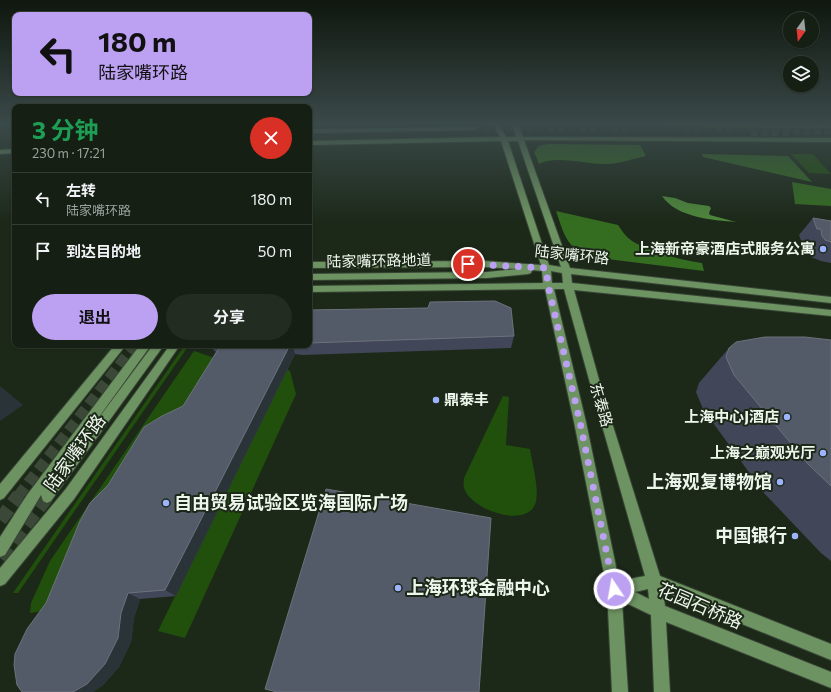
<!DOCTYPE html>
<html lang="zh">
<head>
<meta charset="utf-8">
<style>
  body { margin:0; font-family:Commissioner,"Noto Sans SC",sans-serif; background:#222c21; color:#f1f3f6; height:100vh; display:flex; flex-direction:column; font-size:15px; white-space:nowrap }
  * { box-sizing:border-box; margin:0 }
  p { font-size:13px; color:#9da2a0 }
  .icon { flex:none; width:22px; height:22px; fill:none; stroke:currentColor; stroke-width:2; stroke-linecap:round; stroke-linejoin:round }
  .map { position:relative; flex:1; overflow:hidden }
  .sheet { position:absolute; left:12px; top:104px; width:300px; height:244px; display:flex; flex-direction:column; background:#151f13; border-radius:8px; box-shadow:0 1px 3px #0004,0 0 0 1px #343d33 }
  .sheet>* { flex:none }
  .guide { position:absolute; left:12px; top:12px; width:300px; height:84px; border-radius:8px; box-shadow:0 1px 3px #0004,0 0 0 1px #343d33; background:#bca0f2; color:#111; overflow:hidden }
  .needle { width:26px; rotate:195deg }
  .fabs { position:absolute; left:783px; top:12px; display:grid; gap:8px }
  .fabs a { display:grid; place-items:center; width:36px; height:36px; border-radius:50%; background:#151f13; box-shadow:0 1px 3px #0004,0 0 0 1px #343d33; font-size:20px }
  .pin { position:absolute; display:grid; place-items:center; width:34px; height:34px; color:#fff; margin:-17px; border:2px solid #fff; border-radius:50%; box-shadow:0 1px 4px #0007 }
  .me { position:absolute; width:44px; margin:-22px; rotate:348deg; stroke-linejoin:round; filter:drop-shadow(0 0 3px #0008) }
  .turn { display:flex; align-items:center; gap:14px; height:84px; padding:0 20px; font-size:18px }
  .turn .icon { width:52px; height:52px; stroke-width:2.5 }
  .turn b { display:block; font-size:28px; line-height:34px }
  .round { display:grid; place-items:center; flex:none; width:42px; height:42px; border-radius:21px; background:#222c21 }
  .head { display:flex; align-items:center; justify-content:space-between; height:68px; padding:0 20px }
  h1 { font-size:24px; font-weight:700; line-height:30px; color:#1e9e55 }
  .button { display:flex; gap:8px; margin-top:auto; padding:8px 20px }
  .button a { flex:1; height:46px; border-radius:24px; background:#bca0f2; color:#111; font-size:16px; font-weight:700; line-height:46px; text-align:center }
  .button a+a { background:#222c21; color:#f1f3f6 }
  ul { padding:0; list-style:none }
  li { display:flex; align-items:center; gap:12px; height:52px; padding:0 20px; border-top:1px solid #343d33 }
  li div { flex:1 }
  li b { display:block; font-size:15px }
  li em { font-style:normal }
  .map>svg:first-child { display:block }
  .green { fill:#20500c }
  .forest { fill:#346c20 }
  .water { fill:#4d863b }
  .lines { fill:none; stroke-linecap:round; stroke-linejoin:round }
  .secondary-tunnel-far2 { stroke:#3b4838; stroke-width:7; stroke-dasharray:7 3.5; stroke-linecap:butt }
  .secondary-tunnel-far1 { stroke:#3b4838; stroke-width:11; stroke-dasharray:11 5.5; stroke-linecap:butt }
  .secondary-tunnel { stroke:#3b4838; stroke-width:14; stroke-dasharray:14 7; stroke-linecap:butt }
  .street-casing { stroke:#394636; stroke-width:2 }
  .secondary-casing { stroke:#394636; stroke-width:2 }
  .street { fill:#546c4d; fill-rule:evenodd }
  .secondary { fill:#6d9362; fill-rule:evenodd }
  .wall { fill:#414758 }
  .shaded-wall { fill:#2a3338 }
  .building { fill:#535a68; stroke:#6c727c }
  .route { stroke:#bca0f2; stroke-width:7; stroke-dasharray:0 12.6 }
  .poi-dot { fill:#9eb3fd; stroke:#1c2919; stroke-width:1.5 }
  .labels { text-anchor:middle; stroke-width:4; stroke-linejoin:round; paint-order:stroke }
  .poi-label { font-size:15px; font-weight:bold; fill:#edf6eb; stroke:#1c2919; text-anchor:end }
  .street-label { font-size:15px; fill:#edf6eb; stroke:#1c2919 }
  .near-street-label { font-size:18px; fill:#edf6eb; stroke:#1c2919 }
  .near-poi-label { font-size:18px; font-weight:bold; fill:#edf6eb; stroke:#1c2919; text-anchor:end }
</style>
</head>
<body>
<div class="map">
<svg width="831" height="692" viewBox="0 0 831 692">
  <rect width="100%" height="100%" fill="#1c2919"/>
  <g class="green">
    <polygon points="791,154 813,154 831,174 809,173"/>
    <polygon points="185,345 189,345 18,593 13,593"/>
    <polygon points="194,351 223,361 62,608 30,613 31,603 50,561"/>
    <polygon points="286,369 290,371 296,394 185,638 158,631"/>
    <path d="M503,396L509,397L506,445L530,449C532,463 539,487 536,501C530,530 471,511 464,488C463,485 464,481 464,478Z"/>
  </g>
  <g class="forest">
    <path d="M548,144L640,145L646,156C632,159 619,164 604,164C586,164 555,155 539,164L534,152L539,146Z"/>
    <polygon points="702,154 788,156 812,182 703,157"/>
    <polygon points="792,182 831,189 831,206 795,204"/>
    <path d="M556,211L618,225C622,231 626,237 632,241C651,252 680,260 702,263L704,271L599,258C567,250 566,240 556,211Z"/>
  </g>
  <path class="water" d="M662,196L675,198L688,203L709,206L711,208L709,213L710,215L736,222C713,220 677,218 662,196Z"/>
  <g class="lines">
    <g class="secondary-tunnel-far2">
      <polyline points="474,128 759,127"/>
      <polyline points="751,133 831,131"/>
    </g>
    <polyline class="secondary-tunnel-far1" points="18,496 135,345"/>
    <g class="secondary-tunnel">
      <polyline points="0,520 19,495"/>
      <polyline points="0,558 47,497"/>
    </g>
    <defs>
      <polygon id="street" points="831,124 831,128 824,128 821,126 824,124"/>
      <g id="secondary">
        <path d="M493,124H499L506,137H516L512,124H518L523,137L831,138V142L524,140L570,268L831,297V303L571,274L572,283L831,310V316L574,290L603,394L660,576L831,644V660L663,592L665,606L831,672V688L666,622L670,692H654L651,615L622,601L628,692H612L607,589L574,422L545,289L309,292V286L543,283L542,271L532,270L531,273L528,274L487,278L309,280V274L487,272L518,269L484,267L309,268V262L484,261L541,265L501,141L309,145V141L500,137ZM508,141H518L561,267L549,265ZM551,271L562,273L563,283H552ZM554,289H564L593,394L645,576L619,581L586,422ZM648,589L649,599L635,592Z"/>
        <polygon points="666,124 824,124 827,126 824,128 669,126"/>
        <polygon points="476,127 477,128 474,130 309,133 309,129"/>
        <polygon points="15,149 15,153 0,154 0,150"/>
        <polygon points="115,345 126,345 4,498 0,500 0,484"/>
        <polygon points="140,345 151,345 78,446 153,345 164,345 51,501 47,503 43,501 41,495 5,555 0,557 0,537 27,495"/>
        <polygon points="170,345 180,345 74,499 5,584 0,586 0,568 65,490"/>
      </g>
    </defs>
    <use href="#street" class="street-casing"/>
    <use href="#secondary" class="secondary-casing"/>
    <use href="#street" class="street"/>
    <use href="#secondary" class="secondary"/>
  </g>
  <g class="wall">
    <polygon points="813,218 831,221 831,263 821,261 811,257 807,253 807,247 803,246 799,235"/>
    <polygon points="309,310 514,336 511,348 302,355 295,354 176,596 140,599 134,618 131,642 119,667 103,685 93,692 22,692 46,603 108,485 183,406 216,352 211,348 209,345 309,345"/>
    <polygon points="831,340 831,561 821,553 764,493 703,409 696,392 699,383 729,348"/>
  </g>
  <g class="shaded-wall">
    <polygon points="290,345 292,345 295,354 176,596 165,590"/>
    <polygon points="0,386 23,405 0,421"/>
    <polygon points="128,593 140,599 134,618 131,642 119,667 103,685 93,692 73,692 121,613"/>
  </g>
  <g class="building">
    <polygon points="813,218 831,221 831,242 825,240 822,236 821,229 817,229"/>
    <polygon points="495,301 511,308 514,336 309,343 309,310 428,308 430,302"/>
    <polygon points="765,337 805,337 831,340 831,486 808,464 734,375 726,357 729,348 736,342"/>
    <polygon points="215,345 290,345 165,590 128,593 121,613 118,638 105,664 87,684 73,692 22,692 17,685 14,665 15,654 27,629 46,603 80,521 90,503 108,485 144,427 162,416 183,406 219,348"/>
    <polygon points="326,489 491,518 479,692 277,692 265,689"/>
  </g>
  <linearGradient id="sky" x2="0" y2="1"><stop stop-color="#0f170e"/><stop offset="0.56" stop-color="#3a4949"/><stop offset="1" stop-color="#3a4949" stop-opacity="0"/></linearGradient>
  <rect width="831" height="221" fill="url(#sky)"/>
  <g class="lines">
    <polyline class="route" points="468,264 546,268 548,285 580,422 614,589"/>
  </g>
  <g class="poi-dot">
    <circle cx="823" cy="249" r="4"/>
    <circle cx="436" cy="400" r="4"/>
    <circle cx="787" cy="417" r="4"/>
    <circle cx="823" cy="453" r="4"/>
    <circle cx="780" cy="482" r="4"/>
    <circle cx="166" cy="503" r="4"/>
    <circle cx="795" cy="536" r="4"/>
    <circle cx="398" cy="588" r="4"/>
  </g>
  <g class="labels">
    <g class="poi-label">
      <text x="815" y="254">上海新帝豪酒店式服务公寓</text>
      <text x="444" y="405" text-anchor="start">鼎泰丰</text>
      <text x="779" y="422">上海中心J酒店</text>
      <text x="815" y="458">上海之巅观光厅</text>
    </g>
    <g class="street-label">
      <text transform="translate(572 255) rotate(6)" y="5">陆家嘴环路</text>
      <text transform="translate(379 261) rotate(-1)" y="5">陆家嘴环路地道</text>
      <text transform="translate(601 405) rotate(74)" y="5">东泰路</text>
    </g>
    <g class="near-street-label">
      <text transform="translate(75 453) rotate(-54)" y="6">陆家嘴环路</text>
      <text transform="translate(700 606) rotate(23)" y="6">花园石桥路</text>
    </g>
    <g class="near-poi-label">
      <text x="772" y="488">上海观复博物馆</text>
      <text x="174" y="509" text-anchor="start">自由贸易试验区览海国际广场</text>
      <text x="787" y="542">中国银行</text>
      <text x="406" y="594" text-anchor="start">上海环球金融中心</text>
    </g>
  </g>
</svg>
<div class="fabs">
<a><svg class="needle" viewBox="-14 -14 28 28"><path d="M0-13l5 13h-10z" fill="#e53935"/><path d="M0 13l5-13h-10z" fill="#9da2a0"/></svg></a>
<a><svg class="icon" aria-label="layers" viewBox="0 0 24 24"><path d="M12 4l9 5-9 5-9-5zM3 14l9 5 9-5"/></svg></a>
</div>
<div class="pin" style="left:468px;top:264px;background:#d93025"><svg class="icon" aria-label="arrive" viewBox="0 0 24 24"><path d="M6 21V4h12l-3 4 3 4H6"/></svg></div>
<svg class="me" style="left:614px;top:589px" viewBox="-20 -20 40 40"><circle r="17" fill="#bca0f2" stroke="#fff" stroke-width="3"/><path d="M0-11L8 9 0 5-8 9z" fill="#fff"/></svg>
<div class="guide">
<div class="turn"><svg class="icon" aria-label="left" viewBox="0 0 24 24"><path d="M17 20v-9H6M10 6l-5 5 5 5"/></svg><div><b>180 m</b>陆家嘴环路</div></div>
</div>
<section class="sheet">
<div class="head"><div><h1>3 分钟</h1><p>230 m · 17:21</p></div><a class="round" style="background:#d93025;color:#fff"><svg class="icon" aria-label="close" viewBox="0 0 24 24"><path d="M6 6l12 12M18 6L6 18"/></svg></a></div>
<ul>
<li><svg class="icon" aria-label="left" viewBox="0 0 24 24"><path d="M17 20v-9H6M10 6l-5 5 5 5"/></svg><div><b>左转</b><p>陆家嘴环路</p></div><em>180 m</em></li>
<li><svg class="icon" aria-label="arrive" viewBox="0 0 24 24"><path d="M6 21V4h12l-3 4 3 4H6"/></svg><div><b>到达目的地</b></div><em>50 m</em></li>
</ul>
<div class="button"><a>退出</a><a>分享</a></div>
</section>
</div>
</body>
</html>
